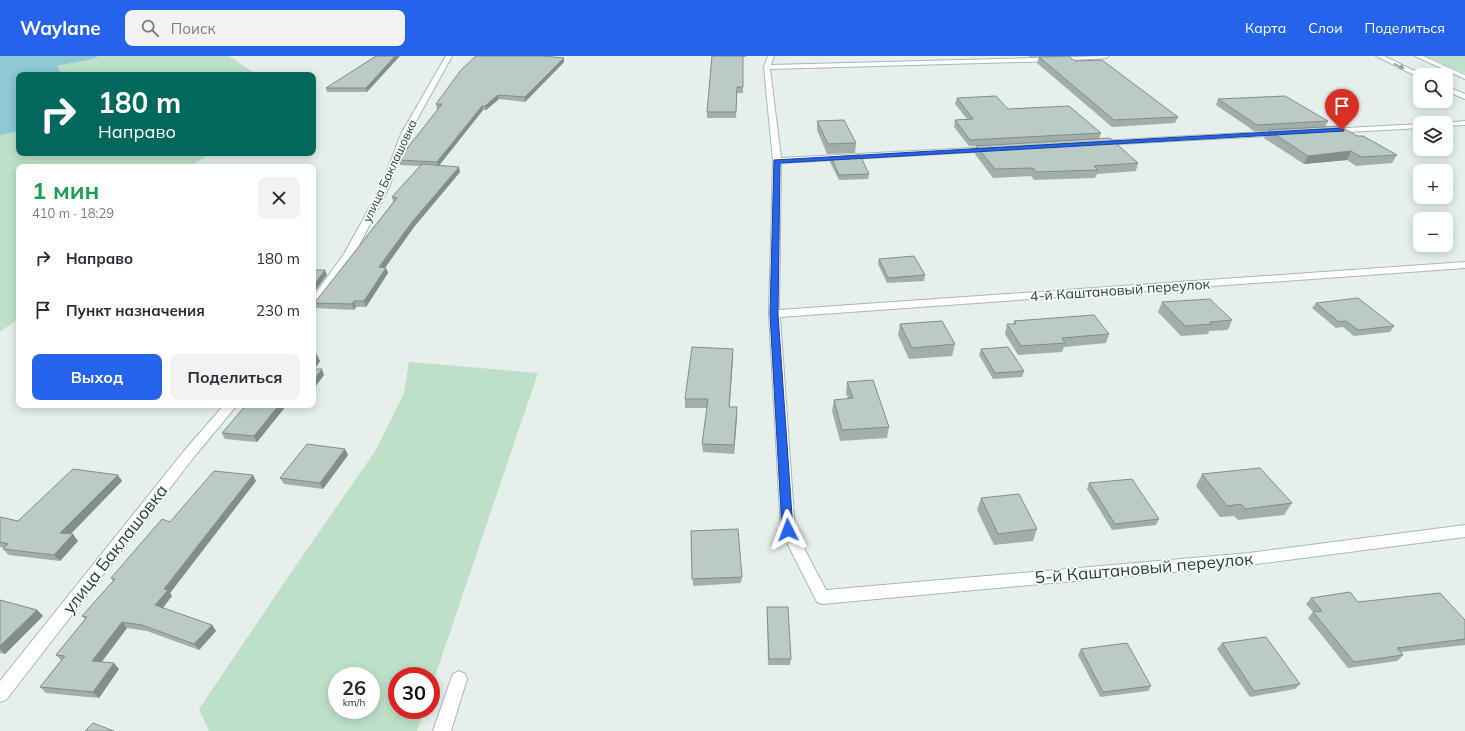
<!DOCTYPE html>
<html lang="ru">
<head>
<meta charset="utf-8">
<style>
  body { margin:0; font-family:Mulish,sans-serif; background:#f2f2f3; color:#2b2b33; height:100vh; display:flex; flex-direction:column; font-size:15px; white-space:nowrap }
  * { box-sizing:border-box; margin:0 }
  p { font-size:13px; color:#7c7c81 }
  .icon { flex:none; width:22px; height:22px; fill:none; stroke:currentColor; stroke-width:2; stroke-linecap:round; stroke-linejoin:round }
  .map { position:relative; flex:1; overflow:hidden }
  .details { position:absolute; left:16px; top:108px; width:300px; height:244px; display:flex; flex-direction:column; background:#fff; border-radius:8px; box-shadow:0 2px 10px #0003 }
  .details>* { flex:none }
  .top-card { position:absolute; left:16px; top:16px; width:300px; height:84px; border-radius:8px; box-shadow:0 2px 10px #0003; background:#00695c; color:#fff; overflow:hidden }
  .tools { position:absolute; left:1413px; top:12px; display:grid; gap:8px }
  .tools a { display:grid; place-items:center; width:40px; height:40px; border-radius:8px; background:#fff; box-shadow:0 2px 10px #0003; font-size:20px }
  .speed { position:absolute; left:328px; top:611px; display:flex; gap:8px; font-size:20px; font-weight:700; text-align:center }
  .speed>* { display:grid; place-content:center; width:52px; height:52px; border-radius:50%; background:#fff; box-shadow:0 2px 10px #0003; line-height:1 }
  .speed small { font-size:10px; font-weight:400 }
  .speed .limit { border:6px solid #d22; background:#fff; color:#111 }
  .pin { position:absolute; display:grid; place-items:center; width:34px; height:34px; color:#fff; margin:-41px -17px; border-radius:50% 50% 50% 0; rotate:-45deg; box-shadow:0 0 4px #0007 }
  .pin .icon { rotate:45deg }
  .me { position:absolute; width:44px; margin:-22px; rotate:357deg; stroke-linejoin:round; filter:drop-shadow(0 0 3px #0008) }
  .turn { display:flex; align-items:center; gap:14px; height:84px; padding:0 16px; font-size:18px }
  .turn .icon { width:52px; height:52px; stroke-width:2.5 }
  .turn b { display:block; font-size:28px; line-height:34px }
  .round { display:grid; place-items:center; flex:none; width:42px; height:42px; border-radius:8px; background:#f2f2f3 }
  .summary { display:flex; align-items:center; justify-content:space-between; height:68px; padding:0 16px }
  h1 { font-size:24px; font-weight:700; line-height:30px; color:#1e9e55 }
  .primary-button { display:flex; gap:8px; margin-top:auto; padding:8px 16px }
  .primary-button a { flex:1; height:46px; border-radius:8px; background:#2563eb; color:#fff; font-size:16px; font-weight:700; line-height:46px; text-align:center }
  .primary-button a+a { background:#f2f2f3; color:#2b2b33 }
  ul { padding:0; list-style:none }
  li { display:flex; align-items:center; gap:12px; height:52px; padding:0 16px }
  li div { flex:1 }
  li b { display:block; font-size:15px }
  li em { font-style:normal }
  header { display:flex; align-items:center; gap:24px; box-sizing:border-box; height:56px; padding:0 20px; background:#2563eb; color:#fff }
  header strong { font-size:19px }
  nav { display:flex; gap:22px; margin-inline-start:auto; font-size:14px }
  .search { width:280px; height:36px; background:#f2f2f3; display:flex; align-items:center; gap:10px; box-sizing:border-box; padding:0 14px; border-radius:8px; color:#7c7c81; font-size:15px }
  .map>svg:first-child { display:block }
  .green { fill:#bfe0c8; fill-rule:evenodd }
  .water { fill:#8ec9d4 }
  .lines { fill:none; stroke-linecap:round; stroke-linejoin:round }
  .street-casing { stroke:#a8b8b2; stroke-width:2 }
  .secondary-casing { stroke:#a4bbb3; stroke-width:2 }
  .street { fill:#fff; fill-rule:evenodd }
  .secondary { fill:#fff; fill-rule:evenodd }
  .wall { fill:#a1aea9 }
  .shaded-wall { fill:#838d89 }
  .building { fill:#bbcac4; stroke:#838d89 }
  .oneway { fill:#92a09c }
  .route { fill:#2563eb; stroke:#184099 }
  .labels { text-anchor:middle; stroke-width:3.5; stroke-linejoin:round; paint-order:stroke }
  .far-street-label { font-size:12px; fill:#24423a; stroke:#f7fbf9 }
  .street-label { font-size:14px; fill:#24423a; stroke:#f7fbf9 }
  .near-street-label { font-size:17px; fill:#24423a; stroke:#f7fbf9 }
</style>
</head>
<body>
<header>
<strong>Waylane</strong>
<div class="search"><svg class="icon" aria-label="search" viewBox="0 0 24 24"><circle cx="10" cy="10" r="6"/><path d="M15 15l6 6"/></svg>Поиск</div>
<nav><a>Карта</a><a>Слои</a><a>Поделиться</a></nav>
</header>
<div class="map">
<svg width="1465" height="675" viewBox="0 0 1465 675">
  <rect width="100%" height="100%" fill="#e6efeb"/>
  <g class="green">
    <polygon points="99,0 229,0 257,19 62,19 57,10 93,3"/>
    <polygon points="1426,0 1465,0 1465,17"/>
    <polygon points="19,75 19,97 210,97 190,111 19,111 19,262 0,276 0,79"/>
    <path d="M409,306L538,317L431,632V620H397V654H424L417,675H209L199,653L290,518L376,394L404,337ZM337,620H371V654H337Z"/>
  </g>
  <polygon class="water" points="0,0 99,0 93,3 57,10 62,19 19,19 19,75 0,79"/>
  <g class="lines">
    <defs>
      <g id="street">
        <polygon points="446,0 452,0 409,78 389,131 354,199 317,250 313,251 313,241 344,198 381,131 401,78"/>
        <polygon points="768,0 774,0 771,9 1109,0 1106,2 1058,5 770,13 781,102 991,91 995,93 991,95 781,107 779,254 1465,206 1465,212 780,261 795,475 826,534 1249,497 1465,469 1465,481 1249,509 822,548 817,546 781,475 769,258 773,105 764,11"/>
        <polygon points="1376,0 1384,0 1423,19 1420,19 1420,22"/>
        <polygon points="1446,30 1465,38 1465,43 1446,35"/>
        <polygon points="1465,65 1465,69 1446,70 1446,67 1443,67"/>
        <polygon points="1420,68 1420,72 1329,77 1325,75 1329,73"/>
        <polygon points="1281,75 1284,75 1284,79 1100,89 1096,87 1100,85"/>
        <polygon points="224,349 237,349 194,401 6,644 0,646 0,625 184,395"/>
        <polygon points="459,615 465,618 467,623 451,675 433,675 451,623 453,618"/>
      </g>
      <polygon id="secondary" points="1415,0 1423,0 1465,19 1465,23"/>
    </defs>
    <use href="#street" class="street-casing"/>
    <use href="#secondary" class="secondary-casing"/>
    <use href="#street" class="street"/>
    <use href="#secondary" class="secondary"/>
  </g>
  <g class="wall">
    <polygon points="376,0 367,36 327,36 326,32"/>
    <polygon points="712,0 746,0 746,1 743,1 743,37 737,37 736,62 707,62 707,56"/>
    <polygon points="1029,0 1053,0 1030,1"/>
    <polygon points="1039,1 1075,5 1178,61 1175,67 1112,71 1037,7"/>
    <polygon points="564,2 564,6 525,46 499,43 486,54 483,54 439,109 460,116 414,171 385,212 386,212 388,217 366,251 356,251 354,254 314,252 313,250 313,246 316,245 393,146 392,141 420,110 399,109 398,104 438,53 437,53 436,48"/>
    <polygon points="957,42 1008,53 1101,77 1099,83 1138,107 1136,115 1097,118 1095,122 1034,124 1031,120 993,122 975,98 976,90 969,90 954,71 955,64 967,63 955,48"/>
    <polygon points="1218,43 1328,65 1325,71 1357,80 1397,99 1392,107 1356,110 1347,104 1304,108 1264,82 1268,75 1254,75 1216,49"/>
    <polygon points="817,65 856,87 855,97 827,98 817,74"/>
    <polygon points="831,101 869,118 868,123 839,124 830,106"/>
    <polygon points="879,203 925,219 924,225 887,227 878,208"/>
    <polygon points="1162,246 1232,264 1228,274 1209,275 1208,278 1181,280 1158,256"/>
    <polygon points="1316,247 1394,270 1390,276 1354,280 1343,271 1336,272 1312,252"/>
    <polygon points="1014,265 1109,278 1106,287 1064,291 1062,296 1018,299 1005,278 1007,268 1014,268"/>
    <polygon points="900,268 955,288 952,300 909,303 898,279"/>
    <polygon points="981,293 1024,315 1022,321 993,323 979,299"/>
    <polygon points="733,301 729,351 737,351 737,360 734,398 703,396 702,388 707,352 685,352 685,343"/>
    <polygon points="847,326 889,371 887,382 840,385 832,355 834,344 848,343 846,337"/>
    <polygon points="246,349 302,349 301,351 286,350 257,386 225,383 222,377"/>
    <polygon points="345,393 348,399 323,433 284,428 280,422"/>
    <polygon points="1202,418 1292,447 1284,459 1238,464 1234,460 1220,461 1196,430"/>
    <polygon points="122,425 70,478 78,485 60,505 9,499 3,493 4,492 0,491 0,461 18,465"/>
    <polygon points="256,425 170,537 172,540 163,552 212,569 216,575 199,594 147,575 127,572 101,606 119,613 99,642 46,637 40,631 61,604 56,599 85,563 82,560 113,525 111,522 170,466"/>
    <polygon points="1089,427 1159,463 1156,469 1112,474 1087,433"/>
    <polygon points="981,442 1037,473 1033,485 994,489 977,454"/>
    <polygon points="691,475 742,521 741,527 693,530"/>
    <polygon points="1311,542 1358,546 1465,564 1465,589 1401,596 1403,599 1397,605 1348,612 1308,562 1313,556 1306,548"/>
    <polygon points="0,544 37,554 43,560 5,598 0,597"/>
    <polygon points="767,551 791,603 790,609 768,609"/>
    <polygon points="1222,587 1300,628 1295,633 1250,641 1217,593"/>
    <polygon points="1081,593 1151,630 1148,635 1100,641 1078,599"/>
  </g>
  <g class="shaded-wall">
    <polygon points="395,0 400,0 367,36 366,32"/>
    <polygon points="564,2 564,6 525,46 525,41"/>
    <polygon points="498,39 499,43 486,54 485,50"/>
    <polygon points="482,50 483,54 438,111 437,106"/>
    <polygon points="1351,95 1347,104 1304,108 1308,100"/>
    <polygon points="459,111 460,116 414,171 381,217 379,211 412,166"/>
    <polygon points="386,212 388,217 366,251 364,245"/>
    <polygon points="325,214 327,219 313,238 313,230"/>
    <polygon points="354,245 356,251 354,254 352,248"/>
    <polygon points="733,293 733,301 729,360 729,351"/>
    <polygon points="317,299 320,305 313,316 313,306"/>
    <polygon points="322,313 324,319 313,334 313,325"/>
    <polygon points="279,349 286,349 286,350 257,386 254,380"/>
    <polygon points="737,351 737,360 734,398 734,389"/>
    <polygon points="345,393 348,399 323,433 320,427"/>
    <polygon points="118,419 122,425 66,483 60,477"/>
    <polygon points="253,419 256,425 170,537 172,540 160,555 155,549 164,533"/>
    <polygon points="73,478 78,485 60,505 54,499"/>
    <polygon points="37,554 43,560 5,598 0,593 0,590"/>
    <polygon points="122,566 127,572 98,611 92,605"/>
    <polygon points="212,569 216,575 199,594 194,588"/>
    <polygon points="114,607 119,613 99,642 93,636"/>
  </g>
  <g class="building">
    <polygon points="376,0 395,0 366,32 326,32"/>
    <polygon points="476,0 543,0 564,2 525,41 498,39 485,50 482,50 437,106 398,104 442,48 436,48 461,14"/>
    <polygon points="712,0 743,0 743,31 737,31 736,56 707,56"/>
    <polygon points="1068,0 1075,5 1102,4 1178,61 1114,64 1039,1"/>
    <polygon points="996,40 1008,53 1069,50 1101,77 970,84 955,64 973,63 957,42"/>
    <polygon points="1285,40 1328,65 1257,69 1218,43"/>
    <polygon points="844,64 856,87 828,88 817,65"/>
    <polygon points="1340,70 1357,80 1363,80 1397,99 1361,101 1351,95 1308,100 1268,74"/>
    <polygon points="1110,82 1138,107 1094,110 1098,114 1036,116 1033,112 995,113 976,90"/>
    <polygon points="860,99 869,118 839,119 831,101"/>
    <polygon points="422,108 459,111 412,166 379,211 386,212 364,245 354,245 352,248 313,247 313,246 316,245 397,142 392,141"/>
    <polygon points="914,200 925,219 888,222 879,203"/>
    <polygon points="313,214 325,214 313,230"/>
    <polygon points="1358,242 1394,270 1358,274 1346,265 1339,266 1316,247"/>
    <polygon points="1210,243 1232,264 1210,266 1212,268 1185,270 1162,246"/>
    <polygon points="1094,259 1109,278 1062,282 1065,287 1021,290 1007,268 1016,268 1014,265"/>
    <polygon points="942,265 955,288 912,292 900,268"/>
    <polygon points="692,291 733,293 729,351 737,351 734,389 702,388 708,343 685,343"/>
    <polygon points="1008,291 1024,315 995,317 981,293"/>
    <polygon points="313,299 317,299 313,306"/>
    <polygon points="313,313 322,313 313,325"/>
    <polygon points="873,324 889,371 842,374 834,344 853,342 847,326"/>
    <polygon points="246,349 279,349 254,380 222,377"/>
    <polygon points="307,388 345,393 320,427 280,422"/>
    <polygon points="1260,412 1292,447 1245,453 1241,448 1227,450 1202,418"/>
    <polygon points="73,413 118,419 60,477 73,478 54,499 3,493 8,488 0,486 0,461 18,465"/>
    <polygon points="214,415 253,419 164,533 168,534 155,549 212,569 194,588 142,569 122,566 92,605 114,607 93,636 40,631 65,600 56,599 87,561 82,560 115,523 111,522 162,463 170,466"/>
    <polygon points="1132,423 1159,463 1115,468 1089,427"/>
    <polygon points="1019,438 1037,473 998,478 981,442"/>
    <polygon points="738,473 742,521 692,523 691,475"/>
    <polygon points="1350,536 1358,546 1440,537 1465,564 1465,583 1397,592 1403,599 1354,606 1313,556 1322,555 1311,542"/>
    <polygon points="0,544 37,554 0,590"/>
    <polygon points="767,551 788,551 791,603 769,603"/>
    <polygon points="1266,581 1300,628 1254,635 1222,587"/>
    <polygon points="1127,587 1151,630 1103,636 1081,593"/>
    <polygon points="93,667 114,675 85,675"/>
  </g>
  <defs><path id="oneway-solid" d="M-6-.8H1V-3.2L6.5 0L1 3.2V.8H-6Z"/></defs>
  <use class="oneway" href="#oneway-solid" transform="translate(1399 10) rotate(25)"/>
  <polygon class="route" points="1342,72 1344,74 1344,75 780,107 778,258 793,474 791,478 788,479 784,478 782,474 770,258 774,104"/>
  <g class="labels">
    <g class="far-street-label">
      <text transform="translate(390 115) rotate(-65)" y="4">улица Баклашовка</text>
    </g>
    <g class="street-label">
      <text transform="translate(1120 234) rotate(-4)" y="5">4-й Каштановый переулок</text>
    </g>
    <g class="near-street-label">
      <text transform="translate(115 493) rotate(-52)" y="6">улица Баклашовка</text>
      <text transform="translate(1144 512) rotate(-5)" y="6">5-й Каштановый переулок</text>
    </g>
  </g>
</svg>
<div class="tools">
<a><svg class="icon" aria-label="search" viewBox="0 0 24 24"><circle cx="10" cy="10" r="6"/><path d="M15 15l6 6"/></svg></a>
<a><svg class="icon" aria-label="layers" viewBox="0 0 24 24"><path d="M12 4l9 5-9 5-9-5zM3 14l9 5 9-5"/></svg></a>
<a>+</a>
<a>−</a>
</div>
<div class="speed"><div>26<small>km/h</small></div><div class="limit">30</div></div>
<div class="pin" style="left:1342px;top:74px;background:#d93025"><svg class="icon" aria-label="arrive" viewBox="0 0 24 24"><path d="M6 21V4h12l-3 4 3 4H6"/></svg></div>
<svg class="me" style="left:788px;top:474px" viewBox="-20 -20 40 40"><path d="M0-17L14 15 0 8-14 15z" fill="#2563eb" stroke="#fff" stroke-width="4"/></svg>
<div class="top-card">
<div class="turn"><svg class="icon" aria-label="right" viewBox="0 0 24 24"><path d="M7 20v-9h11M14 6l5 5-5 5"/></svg><div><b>180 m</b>Направо</div></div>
</div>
<section class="details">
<div class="summary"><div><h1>1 мин</h1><p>410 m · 18:29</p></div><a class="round"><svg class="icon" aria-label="close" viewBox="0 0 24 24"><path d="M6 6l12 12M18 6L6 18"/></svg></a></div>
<ul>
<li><svg class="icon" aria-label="right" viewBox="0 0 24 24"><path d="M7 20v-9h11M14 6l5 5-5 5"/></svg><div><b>Направо</b></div><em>180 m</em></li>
<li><svg class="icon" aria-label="arrive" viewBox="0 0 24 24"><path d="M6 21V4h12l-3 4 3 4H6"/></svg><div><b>Пункт назначения</b></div><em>230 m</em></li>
</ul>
<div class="primary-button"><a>Выход</a><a>Поделиться</a></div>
</section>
</div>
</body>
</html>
